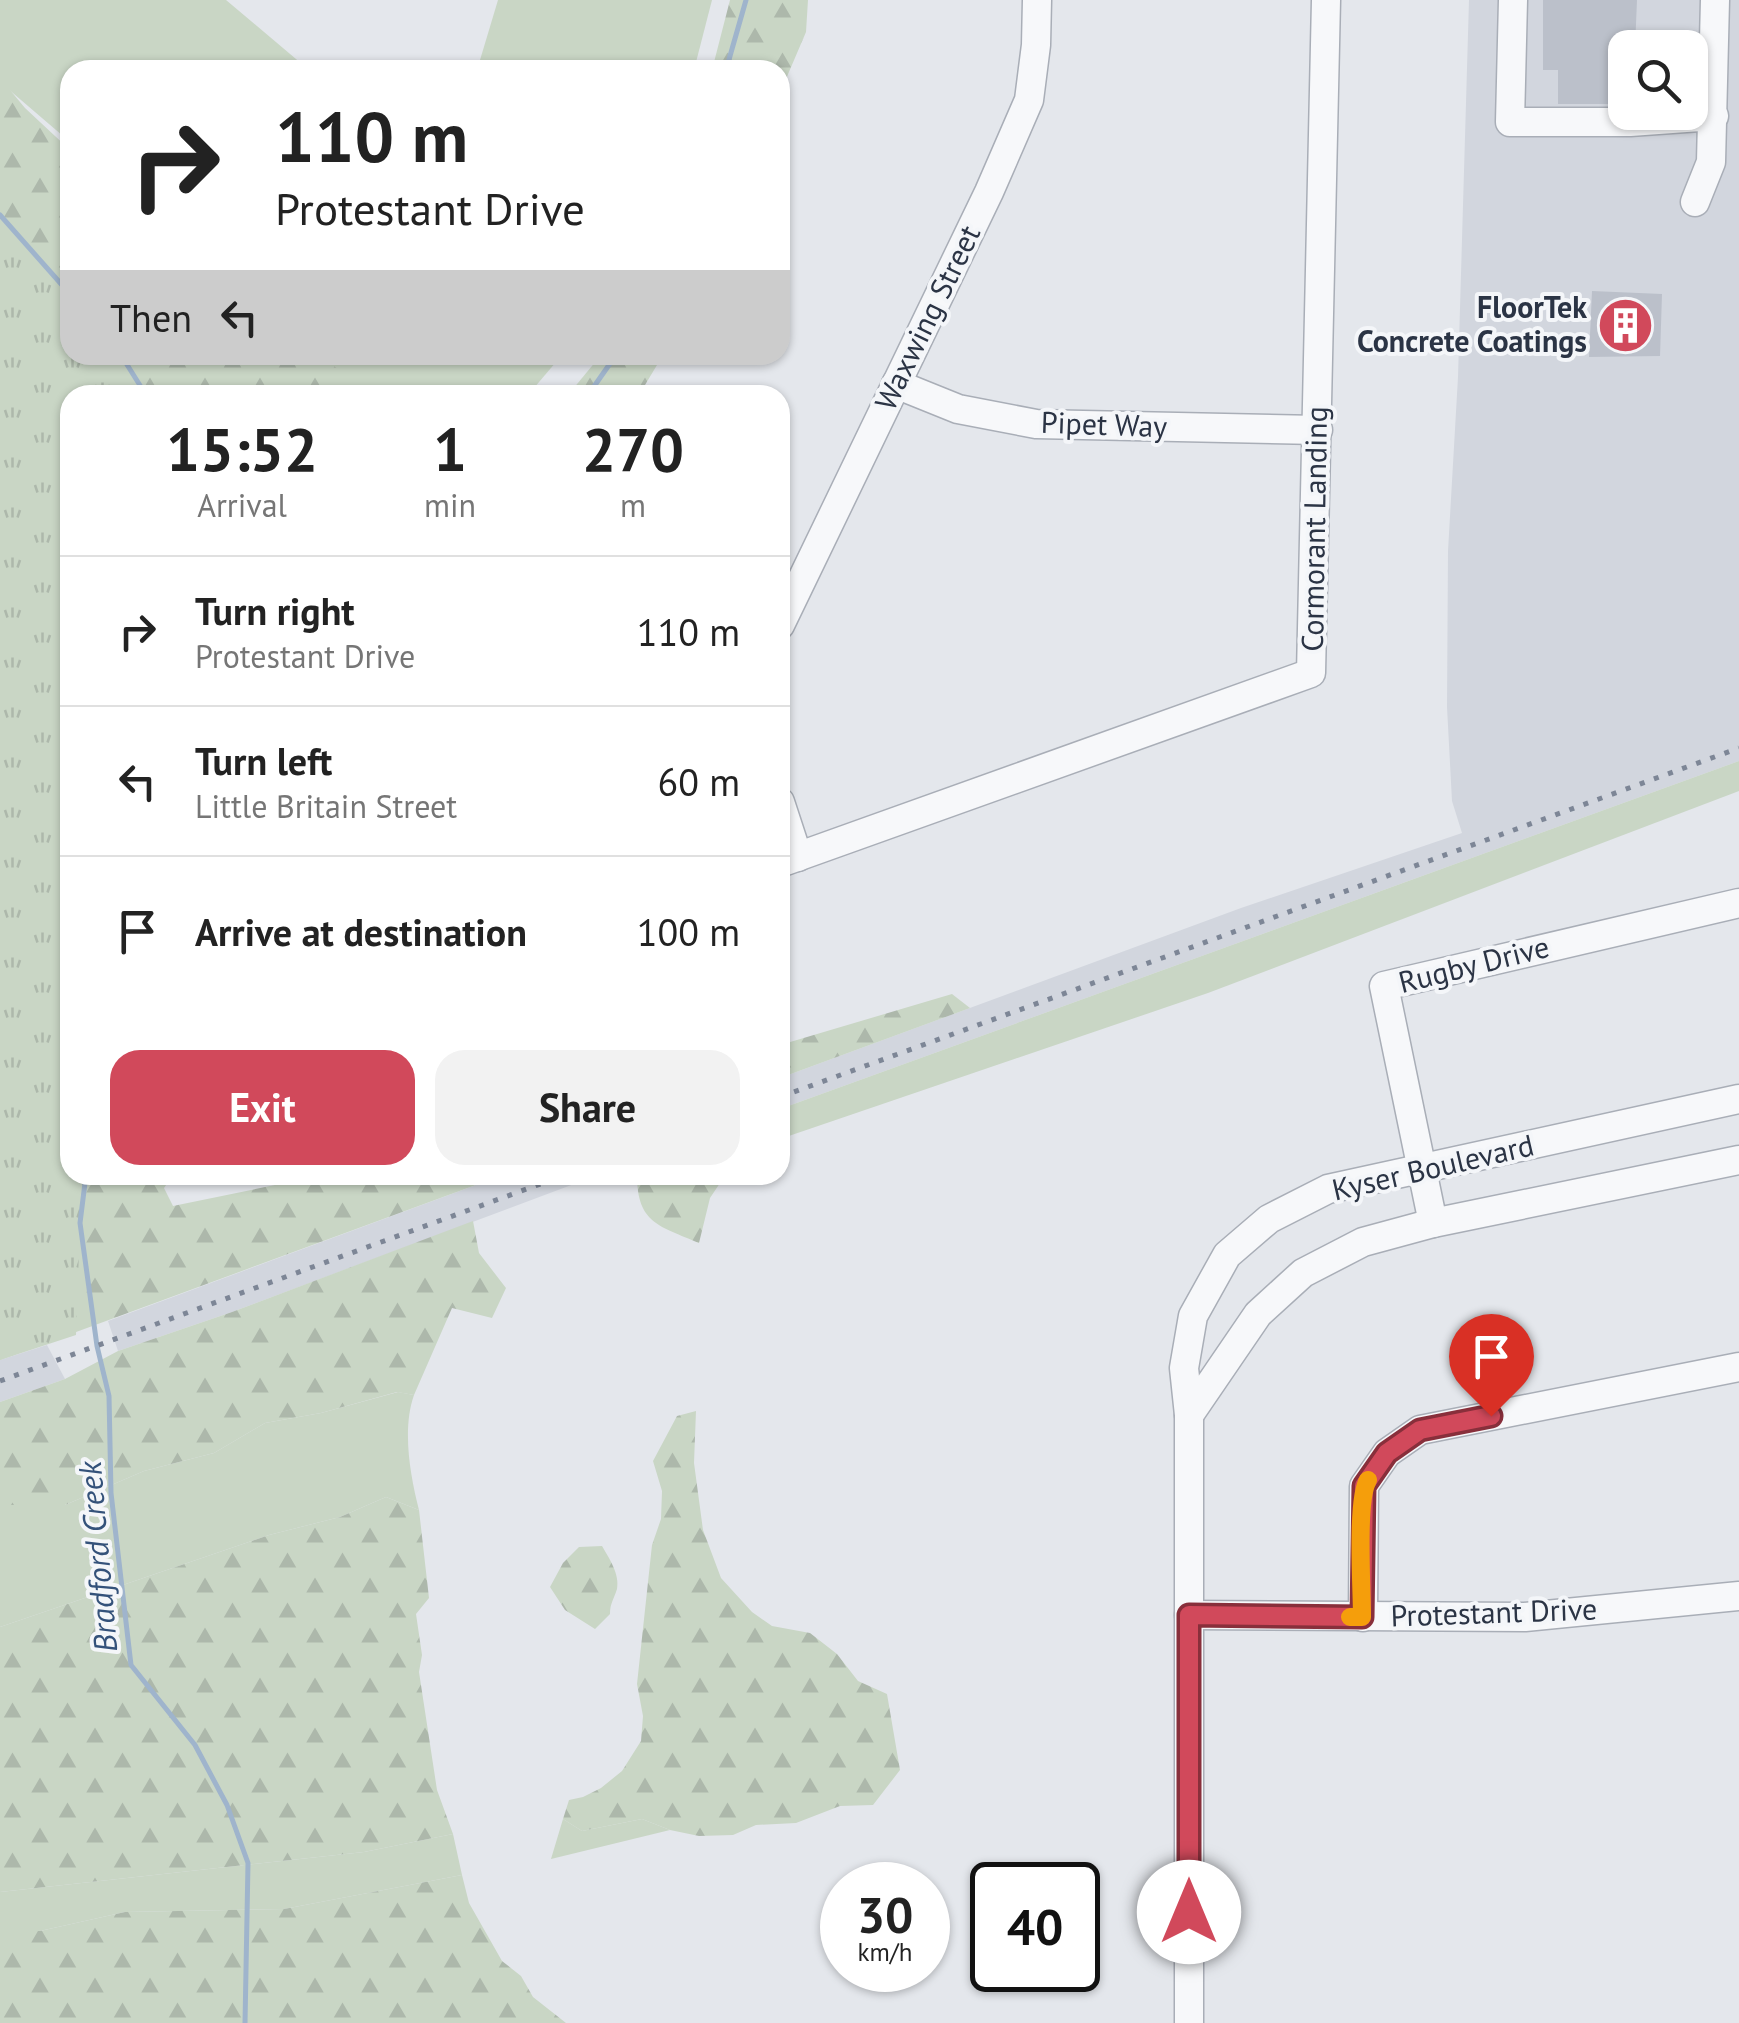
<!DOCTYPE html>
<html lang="en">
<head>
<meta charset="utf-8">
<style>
  body { margin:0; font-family:"PT Sans",sans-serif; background:#f2f2f2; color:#222; height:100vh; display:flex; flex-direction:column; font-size:38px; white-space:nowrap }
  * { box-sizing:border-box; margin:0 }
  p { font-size:32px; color:#767676 }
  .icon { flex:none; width:55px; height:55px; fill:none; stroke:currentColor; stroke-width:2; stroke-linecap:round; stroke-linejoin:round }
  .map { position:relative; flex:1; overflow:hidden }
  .sheet { position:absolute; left:60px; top:385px; width:730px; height:800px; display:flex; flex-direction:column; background:#fff; border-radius:30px; box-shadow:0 2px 8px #0004 }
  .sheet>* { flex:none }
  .top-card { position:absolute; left:60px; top:60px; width:730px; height:305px; border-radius:30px; box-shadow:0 2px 8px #0004; background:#fff; color:#222; overflow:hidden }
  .fabs { position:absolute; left:1608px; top:30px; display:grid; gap:20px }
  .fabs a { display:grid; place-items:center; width:100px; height:100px; border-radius:20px; background:#fff; box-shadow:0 2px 8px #0004; font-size:50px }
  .speed { position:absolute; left:820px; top:1862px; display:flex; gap:20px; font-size:50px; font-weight:700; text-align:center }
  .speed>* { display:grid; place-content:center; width:130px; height:130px; border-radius:50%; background:#fff; box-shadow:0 2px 8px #0004; line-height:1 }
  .speed small { font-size:25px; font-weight:400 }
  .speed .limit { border:5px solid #111; border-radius:15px; background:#fff; color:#111 }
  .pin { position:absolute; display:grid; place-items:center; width:85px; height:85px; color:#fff; margin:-102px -42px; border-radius:50% 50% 50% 0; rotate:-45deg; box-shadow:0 0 10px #0007 }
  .pin .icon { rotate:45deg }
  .me { position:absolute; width:110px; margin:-55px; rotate:0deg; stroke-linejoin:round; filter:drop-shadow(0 0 8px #0008) }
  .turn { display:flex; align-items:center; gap:35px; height:210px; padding:0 50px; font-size:45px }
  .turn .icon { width:130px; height:130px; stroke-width:2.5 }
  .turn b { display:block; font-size:70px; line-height:85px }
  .then { display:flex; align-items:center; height:95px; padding:0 50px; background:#0003; gap:20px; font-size:38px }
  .eta { display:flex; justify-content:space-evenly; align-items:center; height:170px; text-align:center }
  .eta b { font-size:60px; font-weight:700; line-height:70px }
  .action { display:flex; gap:20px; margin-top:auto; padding:20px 50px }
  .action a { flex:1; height:115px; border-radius:30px; background:#d1495b; color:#fff; font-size:40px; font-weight:700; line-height:115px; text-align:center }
  .action a+a { background:#f2f2f2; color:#222 }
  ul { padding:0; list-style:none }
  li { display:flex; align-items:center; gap:30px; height:150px; padding:0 50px; border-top:2px solid #e0e0e0 }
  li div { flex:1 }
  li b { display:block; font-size:38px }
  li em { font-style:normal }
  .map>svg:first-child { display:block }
  .built { fill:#d2d6de; fill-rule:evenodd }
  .grass { fill:#c9d6c5 }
  .forest { fill:url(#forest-firs) }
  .park { fill:url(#park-tufts) }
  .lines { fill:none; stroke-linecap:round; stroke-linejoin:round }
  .stream { stroke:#9fb4cc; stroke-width:5 }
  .building { fill:#bbc0ca }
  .minor-casing { stroke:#a9aeb7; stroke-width:31 }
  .minor { stroke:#f7f8fa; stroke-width:28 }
  .rail { stroke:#7d8696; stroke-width:5; stroke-dasharray:5 10; stroke-linecap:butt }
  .route-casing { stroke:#882f3b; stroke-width:25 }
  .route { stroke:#d1495b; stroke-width:18 }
  .slow { stroke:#f59e0b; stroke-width:18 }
  .labels { text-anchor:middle; stroke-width:8; stroke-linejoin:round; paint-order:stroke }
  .poi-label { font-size:30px; font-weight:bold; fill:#2b3445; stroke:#f4f6f9; text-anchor:end }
  .street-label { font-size:30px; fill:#2b3445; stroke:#f4f6f9 }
  .water-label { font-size:32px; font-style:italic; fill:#34527a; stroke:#f4f6f9 }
</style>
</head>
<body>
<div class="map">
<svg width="1739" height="2023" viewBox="0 0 1739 2023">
  <defs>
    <pattern id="forest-firs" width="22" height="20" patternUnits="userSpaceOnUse" patternTransform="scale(2.5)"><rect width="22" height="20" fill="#c9d6c5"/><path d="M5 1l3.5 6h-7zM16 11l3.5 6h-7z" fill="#adb8ab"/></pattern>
    <pattern id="park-tufts" width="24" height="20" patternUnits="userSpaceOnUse" patternTransform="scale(2.5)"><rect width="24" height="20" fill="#c9d6c5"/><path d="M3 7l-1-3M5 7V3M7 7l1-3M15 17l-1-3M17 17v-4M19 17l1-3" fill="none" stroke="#adb8ab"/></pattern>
  </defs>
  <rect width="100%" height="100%" fill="#e4e7ec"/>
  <g class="built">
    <path d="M1469,0H1739V761L780,1109V1078L1241,908L1462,833L1452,801L1447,707L1448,551L1458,377ZM1625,48H1690V112H1625Z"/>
    <polygon points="503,1175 598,1175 232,1312 118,1351 108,1321"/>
    <polygon points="47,1345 65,1379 0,1402 0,1360"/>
  </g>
  <g class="grass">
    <polygon points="0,0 226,0 309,70 70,70 70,142 0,82"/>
    <polygon points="498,0 712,0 694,70 477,70"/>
    <polygon points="316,355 562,355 528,395 362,395"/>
    <polygon points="1739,761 1739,791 1208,993 780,1139 780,1109"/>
    <path d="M398,1392L414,1395C402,1429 410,1475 419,1510L386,1497L340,1517L269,1535L0,1627V1505H65L144,1471L214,1453L265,1423L321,1413Z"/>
    <polygon points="563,1819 582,1831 642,1819 670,1830 551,1859"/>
    <polygon points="453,1834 462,1875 284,1909 125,1912 40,1931 0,1931 0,1892 364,1852"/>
  </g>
  <g class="forest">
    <polygon points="730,0 808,0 806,32 780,93 780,70 712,70"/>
    <polygon points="0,78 25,108 70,150 70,355 318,355 375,395 70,395 70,1175 173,1175 164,1188 173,1206 324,1175 503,1175 0,1360"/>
    <polygon points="601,355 663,355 639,395 568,395"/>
    <polygon points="952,994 970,1008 780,1078 780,1045"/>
    <path d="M637,1175H711L720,1183L710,1198L699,1243C660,1226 637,1224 637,1175Z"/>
    <polygon points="473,1221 479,1253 506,1288 492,1318 452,1308 414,1395 397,1392 321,1413 265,1423 214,1453 144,1471 65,1505 0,1505 0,1402 65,1379 118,1351 232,1312"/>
    <polygon points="696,1411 694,1463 703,1530 721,1578 752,1612 772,1626 810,1633 837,1654 858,1681 887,1694 900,1770 873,1805 840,1806 796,1823 756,1825 733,1835 699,1836 670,1830 642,1819 582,1831 563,1819 569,1800 583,1797 601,1788 622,1771 641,1741 643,1716 637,1684 652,1545 661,1519 662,1491 653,1461 677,1416"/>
    <polygon points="386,1497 419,1510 429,1598 416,1614 422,1655 419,1672 437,1790 453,1834 364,1852 0,1892 0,1627 269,1535 340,1517"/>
    <path d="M602,1546C609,1558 620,1574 617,1589C614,1599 610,1603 610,1614L595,1629L565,1610L550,1587L563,1563L579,1547Z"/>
    <polygon points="462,1875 469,1903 502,1961 521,1976 533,1997 566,2023 0,2023 0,1931 40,1931 125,1912 284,1909"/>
  </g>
  <polygon class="park" points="0,215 70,294 70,355 121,355 146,395 70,395 70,1175 86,1175 80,1223 76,1335 0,1360"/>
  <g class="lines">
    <g class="stream">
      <polyline points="726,70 746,0"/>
      <polyline points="0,215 70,294"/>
      <polyline points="121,355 146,395"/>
      <polyline points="588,395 616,355"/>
      <polyline points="86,1175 80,1223 97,1346 109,1396 111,1493 131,1665 195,1745 227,1805 248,1863 245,2023"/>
    </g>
  </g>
  <g class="building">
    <polygon points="1543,0 1637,0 1635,48 1625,48 1625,104 1558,104 1558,70 1543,70"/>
    <polygon points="1592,291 1662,294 1660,356 1589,357"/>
  </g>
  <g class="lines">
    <defs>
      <g id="minor">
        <polyline points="1513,0 1510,122 1630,122 1714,116"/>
        <polyline points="1695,202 1711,162 1715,0"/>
        <polyline points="896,384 958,409 1036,424 1318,430"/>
        <polyline points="780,625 989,192 1029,100 1036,45 1037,0"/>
        <polyline points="780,802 798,857"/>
        <polyline points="780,863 1311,673 1326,0"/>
        <polyline points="1433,1223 1384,986 1739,903"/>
        <polyline points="1189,1415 1258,1314 1303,1273 1363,1242 1433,1223 1739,1160"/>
        <polyline points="1189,1615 1525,1617 1739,1596"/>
        <polyline points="1363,1617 1364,1486 1387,1453 1420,1430 1739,1367"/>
        <polyline points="1189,2023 1189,1415 1184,1368 1193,1316 1227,1255 1269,1219 1328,1189 1739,1099"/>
      </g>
    </defs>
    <use href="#minor" class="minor-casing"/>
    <use href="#minor" class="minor"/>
    <g class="rail">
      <polyline points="780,1097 1739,748"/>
      <polyline points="0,1381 565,1175"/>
    </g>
  </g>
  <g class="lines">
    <defs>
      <polyline id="route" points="1189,1912 1189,1615 1362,1617 1364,1486 1387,1453 1420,1430 1491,1416"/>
    </defs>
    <use href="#route" class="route-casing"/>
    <use href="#route" class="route"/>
    <path class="slow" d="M1350,1617H1362C1362,1589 1356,1500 1368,1480"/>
  </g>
  <defs>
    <symbol id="building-disc" viewBox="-11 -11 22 22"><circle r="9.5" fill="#d1495b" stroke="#f4f6f9"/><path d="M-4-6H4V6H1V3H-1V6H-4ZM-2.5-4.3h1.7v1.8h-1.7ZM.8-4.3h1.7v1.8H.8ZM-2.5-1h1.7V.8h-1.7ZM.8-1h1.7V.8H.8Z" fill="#fff"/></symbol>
  </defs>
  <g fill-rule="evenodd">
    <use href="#building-disc" x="1594" y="294" width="63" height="63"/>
  </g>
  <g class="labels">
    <g class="poi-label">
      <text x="1587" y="318">FloorTek<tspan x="1587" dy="34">Concrete Coatings</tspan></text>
    </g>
    <g class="street-label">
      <text transform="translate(928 318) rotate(-64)" y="10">Waxwing Street</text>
      <text transform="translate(1104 425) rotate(2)" y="10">Pipet Way</text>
      <text transform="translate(1315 529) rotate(-89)" y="10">Cormorant Landing</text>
      <text transform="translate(1474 965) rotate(-14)" y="10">Rugby Drive</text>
      <text transform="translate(1433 1168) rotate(-13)" y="10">Kyser Boulevard</text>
      <text transform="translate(1494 1613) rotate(-2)" y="10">Protestant Drive</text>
    </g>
    <g class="water-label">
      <text transform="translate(98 1557) rotate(-95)" y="11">Bradford Creek</text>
    </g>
  </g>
</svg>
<div class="fabs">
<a><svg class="icon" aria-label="search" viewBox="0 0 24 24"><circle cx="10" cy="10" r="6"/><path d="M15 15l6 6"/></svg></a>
</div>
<div class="speed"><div>30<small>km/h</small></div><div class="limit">40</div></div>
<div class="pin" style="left:1491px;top:1416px;background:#d93025"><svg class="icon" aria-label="arrive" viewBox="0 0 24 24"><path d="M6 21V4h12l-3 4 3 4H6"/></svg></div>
<svg class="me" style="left:1189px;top:1912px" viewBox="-20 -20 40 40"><circle r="19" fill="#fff"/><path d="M0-13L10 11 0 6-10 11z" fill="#d1495b"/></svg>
<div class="top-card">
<div class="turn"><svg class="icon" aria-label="right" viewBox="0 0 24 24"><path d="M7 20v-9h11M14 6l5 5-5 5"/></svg><div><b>110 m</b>Protestant Drive</div></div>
<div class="then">Then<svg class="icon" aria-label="left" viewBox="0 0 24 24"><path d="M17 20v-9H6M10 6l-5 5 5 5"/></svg></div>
</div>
<section class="sheet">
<div class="eta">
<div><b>15:52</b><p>Arrival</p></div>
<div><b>1</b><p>min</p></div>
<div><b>270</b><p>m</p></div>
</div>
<ul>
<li><svg class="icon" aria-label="right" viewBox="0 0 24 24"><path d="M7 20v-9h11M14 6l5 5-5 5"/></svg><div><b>Turn right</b><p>Protestant Drive</p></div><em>110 m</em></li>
<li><svg class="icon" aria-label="left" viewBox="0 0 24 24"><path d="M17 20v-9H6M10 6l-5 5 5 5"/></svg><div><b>Turn left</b><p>Little Britain Street</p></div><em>60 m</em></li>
<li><svg class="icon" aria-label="arrive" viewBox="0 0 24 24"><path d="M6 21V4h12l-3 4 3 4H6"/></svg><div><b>Arrive at destination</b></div><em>100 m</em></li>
</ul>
<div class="action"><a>Exit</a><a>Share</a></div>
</section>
</div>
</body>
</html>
